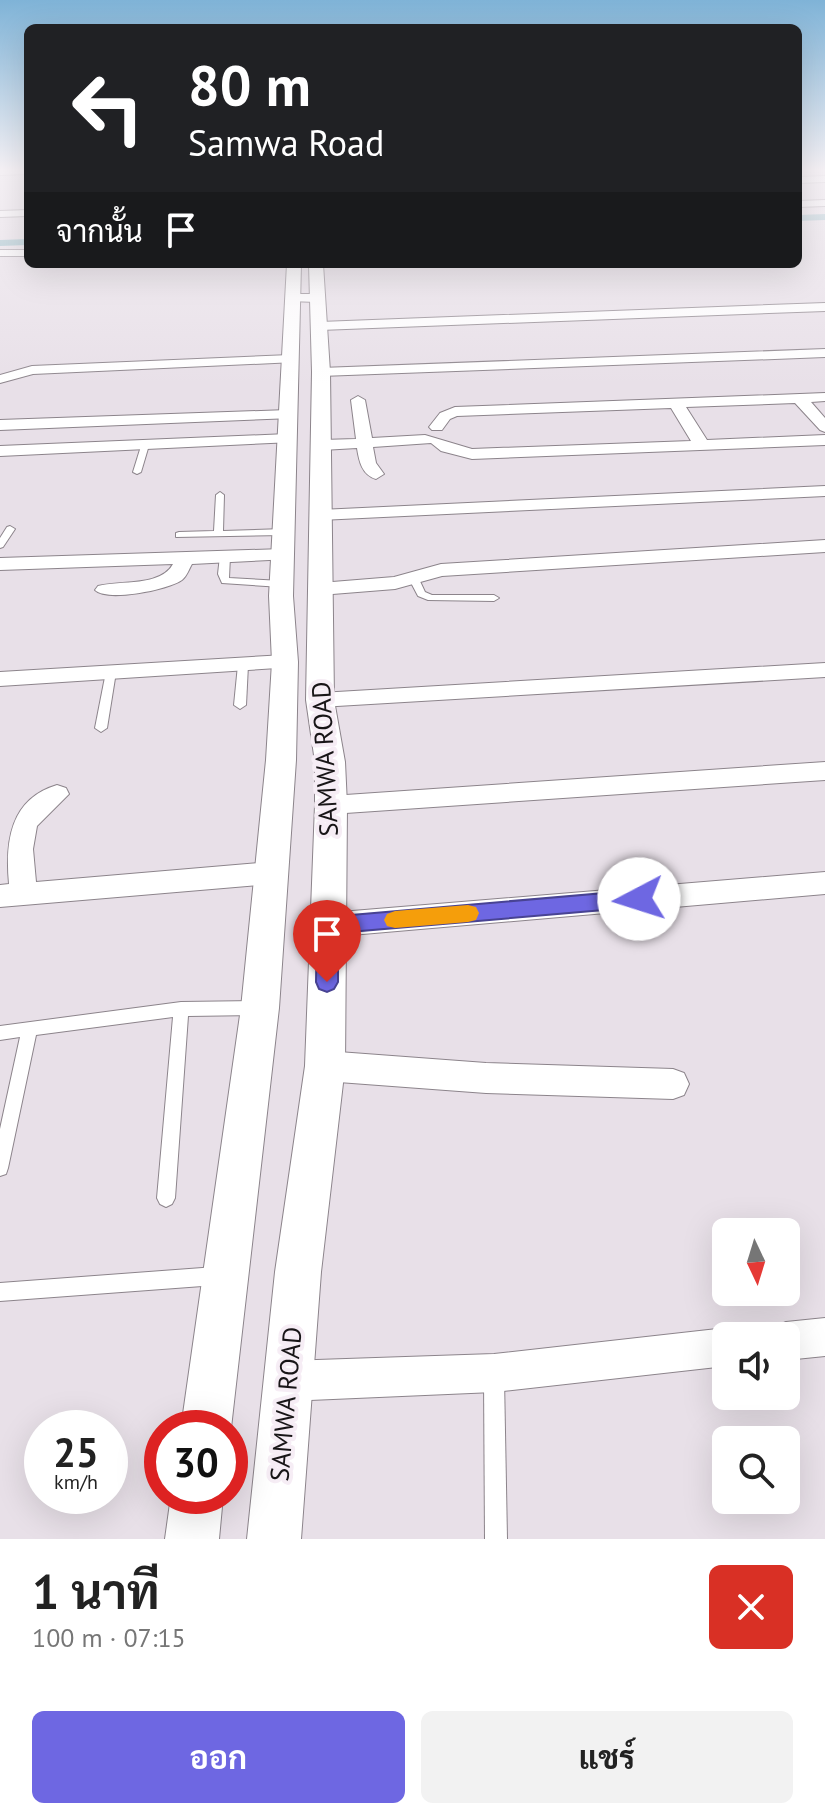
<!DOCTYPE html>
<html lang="th">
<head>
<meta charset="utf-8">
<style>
  body { margin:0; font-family:"PT Sans",Sarabun,sans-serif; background:#f2f2f2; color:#222; height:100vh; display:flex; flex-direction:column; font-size:30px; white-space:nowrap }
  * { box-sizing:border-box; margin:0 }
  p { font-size:26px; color:#767676 }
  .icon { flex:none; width:44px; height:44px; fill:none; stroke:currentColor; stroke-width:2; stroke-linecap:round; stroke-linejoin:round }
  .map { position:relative; height:1539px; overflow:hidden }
  .panel { display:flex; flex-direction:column; background:#fff; flex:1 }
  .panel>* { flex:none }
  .hud { position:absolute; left:24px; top:24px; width:778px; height:244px; border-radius:12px; box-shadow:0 8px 32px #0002; background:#202124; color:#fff; overflow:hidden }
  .needle { width:52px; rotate:176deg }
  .fabs { position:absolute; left:712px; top:1218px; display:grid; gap:16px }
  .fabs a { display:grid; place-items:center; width:88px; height:88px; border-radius:12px; background:#fff; box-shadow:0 8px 32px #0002; font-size:40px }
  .speed { position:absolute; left:24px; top:1410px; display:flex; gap:16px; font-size:40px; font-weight:700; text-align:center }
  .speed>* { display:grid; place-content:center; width:104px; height:104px; border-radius:50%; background:#fff; box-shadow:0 8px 32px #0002; line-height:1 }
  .speed small { font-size:20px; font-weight:400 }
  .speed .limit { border:12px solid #d22; background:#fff; color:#111 }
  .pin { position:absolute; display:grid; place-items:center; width:68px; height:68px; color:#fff; margin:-82px -34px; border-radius:50% 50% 50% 0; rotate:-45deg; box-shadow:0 0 8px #0007 }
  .pin .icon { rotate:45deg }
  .me { position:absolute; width:88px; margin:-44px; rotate:265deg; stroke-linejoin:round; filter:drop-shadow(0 0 6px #0008) }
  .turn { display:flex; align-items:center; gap:28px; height:168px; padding:0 32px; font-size:36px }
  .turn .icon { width:104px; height:104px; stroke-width:2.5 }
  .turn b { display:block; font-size:56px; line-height:68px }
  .then { display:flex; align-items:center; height:76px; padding:0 32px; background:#0003; gap:16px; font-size:30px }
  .round { display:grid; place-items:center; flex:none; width:84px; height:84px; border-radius:12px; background:#f2f2f2 }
  .head { display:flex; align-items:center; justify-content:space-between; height:136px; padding:0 32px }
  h1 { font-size:48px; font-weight:700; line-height:60px }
  .button { display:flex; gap:16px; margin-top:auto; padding:16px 32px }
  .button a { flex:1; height:92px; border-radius:12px; background:#6e67e2; color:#fff; font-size:32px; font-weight:700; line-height:92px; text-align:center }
  .button a+a { background:#f2f2f2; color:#222 }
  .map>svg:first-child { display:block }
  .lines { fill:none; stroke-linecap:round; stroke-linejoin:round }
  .canal { fill:#81b2bd; fill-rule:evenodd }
  .service-casing { stroke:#8c848b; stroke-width:2 }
  .minor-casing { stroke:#8c848b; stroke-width:2 }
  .tertiary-casing { stroke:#8c848b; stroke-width:2 }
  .service { fill:#fff; fill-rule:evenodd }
  .minor { fill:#fff; fill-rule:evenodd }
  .tertiary { fill:#fff; fill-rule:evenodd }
  .route { fill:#6e67e2; stroke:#484393; stroke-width:2 }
  .slow { fill:#f59e0b }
  .labels { text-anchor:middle; stroke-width:8; stroke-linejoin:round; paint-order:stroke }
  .street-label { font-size:26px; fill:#181517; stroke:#f6edf5 }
</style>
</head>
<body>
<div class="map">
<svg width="825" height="1539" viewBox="0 0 825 1539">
  <rect width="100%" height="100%" fill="#e8e0e8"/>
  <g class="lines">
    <g class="canal">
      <polygon points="825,214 825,220 798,221 798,215"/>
      <polygon points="28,239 28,245 0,246 0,240"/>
    </g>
    <defs>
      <g id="service">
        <polygon points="142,443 149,445 141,472 137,474 133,472"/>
        <polygon points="220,492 224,495 223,531 284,529 289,532 284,535 176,537 176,533 179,532 214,531 216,495"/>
        <polygon points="10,526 15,529 3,547 0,548 0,538 7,527"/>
        <polygon points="225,553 230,556 229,578 282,581 287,584 282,587 222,583 218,574 220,556"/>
        <polygon points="413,574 418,577 425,592 432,595 494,595 499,598 494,601 428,600 418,596 408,577"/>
        <polygon points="243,662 248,665 246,705 240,709 234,705 238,665"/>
        <polygon points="111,669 116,672 107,728 101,732 95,728 106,672"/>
        <polygon points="257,1001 262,1003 264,1008 262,1013 257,1015 188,1016 175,1198 172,1204 166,1207 160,1204 157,1198 173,1017 36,1035 8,1168 6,1174 0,1176 0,1129 20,1037 0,1040 0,1026 181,1002"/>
        <polygon points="216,1267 222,1270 225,1276 222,1282 216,1285 0,1301 0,1283"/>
        <polygon points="494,1368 501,1371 504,1378 507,1539 485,1539 484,1378 487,1371"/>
      </g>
      <g id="minor">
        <polygon points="0,169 28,169 28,174 0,175"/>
        <polygon points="825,176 825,182 798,183 798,177"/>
        <polygon points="825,200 825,206 798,207 798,201"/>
        <polygon points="28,210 28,216 0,217 0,211"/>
        <rect x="0" y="250" width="28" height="6"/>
        <polygon points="293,294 317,294 323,298 317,302 289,301 289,295"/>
        <polygon points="825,303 825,311 320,330 313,326 320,322"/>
        <polygon points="825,349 825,357 321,376 314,372 321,368"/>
        <polygon points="290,355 295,356 295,362 33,374 0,383 0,375 32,366"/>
        <path d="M825,393V401L811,402L825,418V432L820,430L795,403L686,407L707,440L825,435V445L472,459L441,451L431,443L373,447L376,463L384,474L376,479C362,475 359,461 357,448L322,450L314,445L322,440L356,439L351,400L358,396L365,400L372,438L425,435L472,449L691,441L671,408L457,416L450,419L442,430H432L429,427L440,413L455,407Z"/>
        <polygon points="288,410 296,415 293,418 0,430 0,420"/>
        <polygon points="287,434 293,436 293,442 0,456 0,446"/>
        <polygon points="825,486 825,496 320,520 311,515 320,510"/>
        <polygon points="825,540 825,552 442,576 395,589 320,595 310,589 320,583 394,577 441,564"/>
        <path d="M283,549L290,551L292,555L290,559L192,564C189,569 187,576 182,580C168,590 107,602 95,590L98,586C120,580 161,587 173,564L0,570V558Z"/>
        <polygon points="285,655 293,657 296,662 293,667 0,686 0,672"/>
        <polygon points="825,663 825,677 320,707 312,705 309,700 312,695 320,693"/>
        <polygon points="825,762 825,780 331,814 322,812 319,805 322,798 331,796"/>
        <path d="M57,785L66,788L69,794L37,826L33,849L36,882L272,862L281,866L285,873L281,880L272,884L0,907V885L9,884C5,842 10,799 57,785Z"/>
        <polygon points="825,872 825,894 328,937 318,933 314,925 318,917 328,913"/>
        <polygon points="325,1051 486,1063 673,1069 684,1073 689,1084 684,1095 673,1099 486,1093 325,1081 314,1076 309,1066 314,1056"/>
        <polygon points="825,1318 825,1356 786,1360 786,1336 769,1336 773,1328 786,1322"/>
        <polygon points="726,1328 741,1336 726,1336 726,1366 494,1392 287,1401 273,1395 267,1381 273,1367 287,1361 494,1354"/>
      </g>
      <g id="tertiary">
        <polygon points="287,264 301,264 293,596 298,662 296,760 279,1008 231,1428 230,1431 230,1428 181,1428 241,1008 266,760 272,662 269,596"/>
        <polygon points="309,264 323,264 330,372 334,700 345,762 347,805 345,1066 321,1272 301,1539 247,1539 275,1272 305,1066 315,805 315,762 306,700 312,372"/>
        <polygon points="171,1496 223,1496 219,1539 165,1539"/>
      </g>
    </defs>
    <use href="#service" class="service-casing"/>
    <use href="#minor" class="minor-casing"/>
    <use href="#tertiary" class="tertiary-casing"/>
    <use href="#service" class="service"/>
    <use href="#minor" class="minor"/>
    <use href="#tertiary" class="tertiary"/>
  </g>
  <linearGradient id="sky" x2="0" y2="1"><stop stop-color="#7fb3d7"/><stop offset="0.44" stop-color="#f5f1f5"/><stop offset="1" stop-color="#f5f1f5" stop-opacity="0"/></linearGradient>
  <rect width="825" height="385" fill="url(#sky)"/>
  <polygon class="route" points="639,890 646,893 649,899 646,905 639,907 338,933 338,982 334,989 327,992 319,989 316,982 317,925 320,919 328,917"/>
  <polygon class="slow" points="468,905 476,907 479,913 476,920 468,922 395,928 387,926 384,920 387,914 395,911"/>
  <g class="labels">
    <g class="street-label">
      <text transform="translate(325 759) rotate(-93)" y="9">SAMWA ROAD</text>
      <text transform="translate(286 1404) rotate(-85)" y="9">SAMWA ROAD</text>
    </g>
  </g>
</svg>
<div class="fabs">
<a><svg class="needle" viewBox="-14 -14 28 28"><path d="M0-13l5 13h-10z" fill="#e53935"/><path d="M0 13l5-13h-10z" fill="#767676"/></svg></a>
<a><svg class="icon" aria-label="sound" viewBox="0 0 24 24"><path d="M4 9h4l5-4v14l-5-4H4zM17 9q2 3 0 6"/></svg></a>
<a><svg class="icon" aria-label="search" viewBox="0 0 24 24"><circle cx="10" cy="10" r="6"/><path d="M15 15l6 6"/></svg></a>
</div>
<div class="speed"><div>25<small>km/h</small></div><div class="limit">30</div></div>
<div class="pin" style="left:327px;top:982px;background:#d93025"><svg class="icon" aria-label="arrive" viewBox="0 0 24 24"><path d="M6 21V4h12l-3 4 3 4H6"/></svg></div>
<svg class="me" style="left:639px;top:899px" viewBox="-20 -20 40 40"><circle r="19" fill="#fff"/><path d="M0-13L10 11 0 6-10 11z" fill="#6e67e2"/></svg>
<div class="hud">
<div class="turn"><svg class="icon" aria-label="left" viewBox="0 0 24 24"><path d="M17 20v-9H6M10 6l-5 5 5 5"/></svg><div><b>80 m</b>Samwa Road</div></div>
<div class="then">จากนั้น<svg class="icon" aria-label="arrive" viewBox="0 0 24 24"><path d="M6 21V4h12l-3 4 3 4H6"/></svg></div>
</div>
</div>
<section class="panel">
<div class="head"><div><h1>1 นาที</h1><p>100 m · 07:15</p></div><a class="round" style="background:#d93025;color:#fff"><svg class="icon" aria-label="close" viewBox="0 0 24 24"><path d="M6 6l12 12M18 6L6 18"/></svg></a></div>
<div class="button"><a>ออก</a><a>แชร์</a></div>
</section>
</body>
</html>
